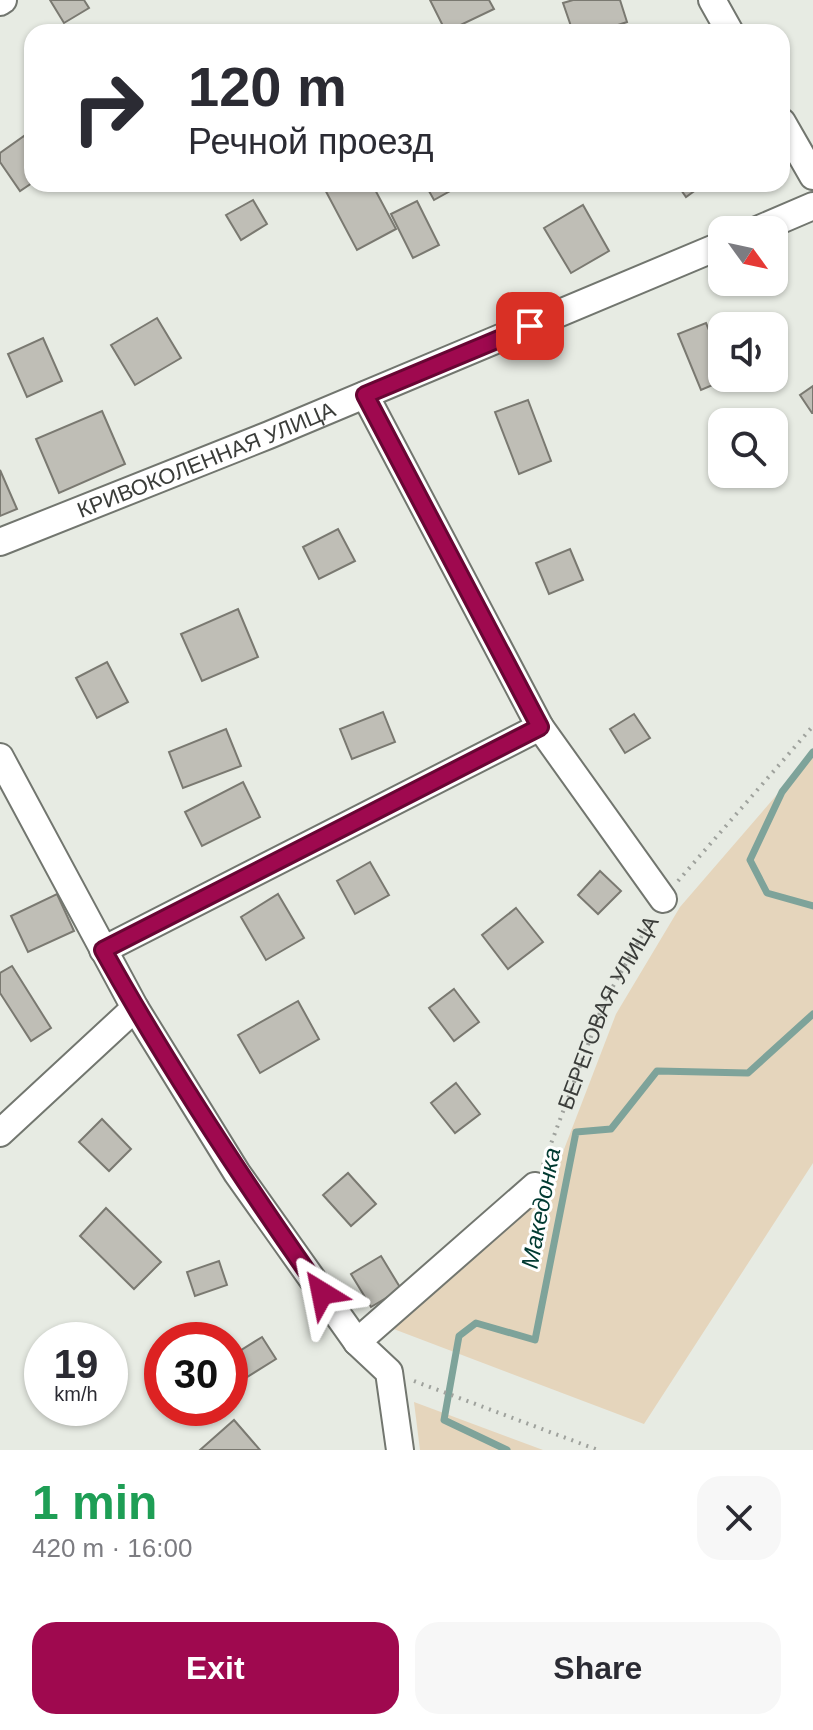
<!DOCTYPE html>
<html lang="en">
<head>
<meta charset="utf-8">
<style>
  body { margin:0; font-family:Arial,sans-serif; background:#f7f7f7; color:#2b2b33; height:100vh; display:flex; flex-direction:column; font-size:30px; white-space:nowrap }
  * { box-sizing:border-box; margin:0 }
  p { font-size:26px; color:#7c7c81 }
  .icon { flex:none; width:44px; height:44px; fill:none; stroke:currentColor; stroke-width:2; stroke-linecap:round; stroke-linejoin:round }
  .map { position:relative; height:1450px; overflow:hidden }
  .drawer { display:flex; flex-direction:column; background:#fff; flex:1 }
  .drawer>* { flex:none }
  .top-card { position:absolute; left:24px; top:24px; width:766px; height:168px; border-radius:24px; box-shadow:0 2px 6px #0004; background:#fff; color:#2b2b33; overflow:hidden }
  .needle { width:52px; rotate:123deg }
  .fabs { position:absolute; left:708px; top:216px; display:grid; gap:16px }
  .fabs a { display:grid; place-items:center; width:80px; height:80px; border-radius:16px; background:#fff; box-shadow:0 2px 6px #0004; font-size:40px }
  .speed { position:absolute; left:24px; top:1322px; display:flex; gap:16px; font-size:40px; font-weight:700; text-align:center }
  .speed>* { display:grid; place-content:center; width:104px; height:104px; border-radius:50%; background:#fff; box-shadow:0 2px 6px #0004; line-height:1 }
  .speed small { font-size:20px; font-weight:400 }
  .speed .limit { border:12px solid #d22; background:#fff; color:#111 }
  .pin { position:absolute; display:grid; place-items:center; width:68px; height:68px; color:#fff; margin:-34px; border-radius:16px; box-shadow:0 4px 12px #0006 }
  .me { position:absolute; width:88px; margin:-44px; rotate:325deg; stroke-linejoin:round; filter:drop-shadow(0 0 6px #0008) }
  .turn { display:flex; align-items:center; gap:28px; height:168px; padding:0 32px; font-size:36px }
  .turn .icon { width:104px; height:104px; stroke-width:2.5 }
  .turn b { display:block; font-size:56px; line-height:68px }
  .round { display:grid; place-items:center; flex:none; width:84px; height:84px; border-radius:24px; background:#f7f7f7 }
  .headline { display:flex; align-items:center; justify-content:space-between; height:136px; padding:0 32px }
  h1 { font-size:48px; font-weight:700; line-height:60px; color:#1e9e55 }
  .cta { display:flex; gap:16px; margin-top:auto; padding:16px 32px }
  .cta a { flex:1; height:92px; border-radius:24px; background:#9f094f; color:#fff; font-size:32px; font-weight:700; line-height:92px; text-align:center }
  .cta a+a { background:#f7f7f7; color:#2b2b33 }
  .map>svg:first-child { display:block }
  .green { fill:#e5d5bc }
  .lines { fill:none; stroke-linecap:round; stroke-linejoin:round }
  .stream { stroke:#7ea39a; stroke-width:7 }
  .building { fill:#bfbeb6; stroke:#7a7971; stroke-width:2 }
  .minor-casing { stroke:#72766f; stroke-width:30 }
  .path { stroke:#9fa29d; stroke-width:4; stroke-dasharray:2 6; stroke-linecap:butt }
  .minor { stroke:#fff; stroke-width:26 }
  .route-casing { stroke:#670633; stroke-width:20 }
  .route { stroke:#9f094f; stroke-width:14 }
  .labels { text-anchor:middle; stroke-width:6; stroke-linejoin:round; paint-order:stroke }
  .street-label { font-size:22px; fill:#3a3c39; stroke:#fff }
  .water-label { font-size:24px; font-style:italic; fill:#003a31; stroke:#fff }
</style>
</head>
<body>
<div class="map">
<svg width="813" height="1450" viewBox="0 0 813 1450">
  <rect width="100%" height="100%" fill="#e7ebe3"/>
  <g class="green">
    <polygon points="813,753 813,1163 644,1424 391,1328 548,1191 616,1014 680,907"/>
    <polygon points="414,1402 543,1450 420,1450"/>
  </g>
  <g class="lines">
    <g class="stream">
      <polyline points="813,752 782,792 750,860 767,893 813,906"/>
      <polyline points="507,1450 444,1420 459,1336 476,1323 535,1340 576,1132 611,1129 657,1071 748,1073 813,1014"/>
    </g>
  </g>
  <g class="building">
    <polygon points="50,0 84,0 89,8 64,23"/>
    <polygon points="430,0 489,0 494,9 446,32"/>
    <polygon points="573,0 620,0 627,22 597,32 573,32 563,3"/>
    <polygon points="24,136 32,148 32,183 20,191 0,162 0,153"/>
    <polygon points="322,184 372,184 396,229 357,250"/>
    <polygon points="425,184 458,184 459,186 434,200"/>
    <polygon points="677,184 704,184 686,197"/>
    <polygon points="253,200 267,224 241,240 226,215"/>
    <polygon points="417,201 439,245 413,258 391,214"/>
    <polygon points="583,205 609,251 571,273 544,228"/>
    <polygon points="157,318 181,358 135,385 111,345"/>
    <polygon points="706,323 722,361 722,378 729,378 701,390 678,334"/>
    <polygon points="43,338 62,381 27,397 8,354"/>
    <polygon points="813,386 813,413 812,413 800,395"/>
    <polygon points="528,400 551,461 519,474 495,412"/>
    <polygon points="102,411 125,464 59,493 36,439"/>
    <polygon points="0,470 17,509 0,516"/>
    <polygon points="338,529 355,561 319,579 303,547"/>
    <polygon points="570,549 583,580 549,594 536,563"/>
    <polygon points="238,609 258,657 202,681 181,634"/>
    <polygon points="107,662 128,702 97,718 76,678"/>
    <polygon points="383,712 395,742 352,759 340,729"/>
    <polygon points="634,714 650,738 625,753 610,729"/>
    <polygon points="226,729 241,766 183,788 169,752"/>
    <polygon points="243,782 260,817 202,846 185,812"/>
    <polygon points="370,862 389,895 355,914 337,881"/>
    <polygon points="600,871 621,891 598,914 578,895"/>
    <polygon points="57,894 74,931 28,952 11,916"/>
    <polygon points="278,894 304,938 266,960 241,917"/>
    <polygon points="516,908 543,942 508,969 482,935"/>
    <polygon points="12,966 51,1028 31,1041 0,993 0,973"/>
    <polygon points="454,989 479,1022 454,1041 429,1008"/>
    <polygon points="298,1001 319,1039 260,1073 238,1035"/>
    <polygon points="456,1083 480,1114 455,1133 431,1103"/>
    <polygon points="102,1119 131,1149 109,1171 79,1142"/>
    <polygon points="348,1173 376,1204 351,1226 323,1195"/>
    <polygon points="106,1208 161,1262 134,1289 80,1236"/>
    <polygon points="381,1256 401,1289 371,1307 351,1274"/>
    <polygon points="219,1261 227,1285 195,1296 187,1272"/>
    <polygon points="262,1337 276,1359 236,1384 230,1375 230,1357"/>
    <polygon points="234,1420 260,1450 200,1450"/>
  </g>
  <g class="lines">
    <defs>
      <g id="minor">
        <polyline points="712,0 730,32"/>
        <polyline points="0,2 3,0"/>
        <polyline points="782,122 813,176"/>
        <polyline points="757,230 813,206"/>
        <polyline points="365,395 540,727 663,899"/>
        <path id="s2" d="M0,542L269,435L722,245"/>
        <polyline points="0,757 135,1008 237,1173 357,1342"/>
        <polyline points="103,950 540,727"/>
        <polyline points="0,1133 135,1008"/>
        <polyline points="400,1450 389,1372 357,1342 535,1186"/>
      </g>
    </defs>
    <use href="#minor" class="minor-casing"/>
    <g class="path">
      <polyline points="678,881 813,726"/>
      <path id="s1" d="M543,1165L604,1002L652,918"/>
      <polyline points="414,1381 598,1450"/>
    </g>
    <use href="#minor" class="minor"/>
  </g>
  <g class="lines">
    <defs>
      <path id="route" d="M322,1293C244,1182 169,1069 103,950L540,727L365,395L530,326"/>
    </defs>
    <use href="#route" class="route-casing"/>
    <use href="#route" class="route"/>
  </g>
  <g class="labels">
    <g class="street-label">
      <text dy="8" stroke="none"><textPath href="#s2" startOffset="222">КРИВОКОЛЕННАЯ УЛИЦА</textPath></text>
      <text dy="8" stroke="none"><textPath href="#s1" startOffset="166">БЕРЕГОВАЯ УЛИЦА</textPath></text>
    </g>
    <g class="water-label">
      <text transform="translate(541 1208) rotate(-79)" y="8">Македонка</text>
    </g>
  </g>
</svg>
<div class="fabs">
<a><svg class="needle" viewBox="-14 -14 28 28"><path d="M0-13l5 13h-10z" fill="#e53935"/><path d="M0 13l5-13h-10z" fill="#7c7c81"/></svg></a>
<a><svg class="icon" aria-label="sound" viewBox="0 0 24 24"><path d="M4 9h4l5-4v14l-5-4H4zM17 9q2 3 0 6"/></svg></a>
<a><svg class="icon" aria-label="search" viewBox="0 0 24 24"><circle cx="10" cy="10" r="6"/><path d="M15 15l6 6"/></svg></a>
</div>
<div class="speed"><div>19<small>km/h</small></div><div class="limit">30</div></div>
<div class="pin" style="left:530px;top:326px;background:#d93025"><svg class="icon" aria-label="arrive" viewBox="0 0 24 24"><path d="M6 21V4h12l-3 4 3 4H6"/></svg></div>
<svg class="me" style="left:322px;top:1293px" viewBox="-20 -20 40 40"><path d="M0-17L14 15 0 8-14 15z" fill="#9f094f" stroke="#fff" stroke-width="4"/></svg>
<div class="top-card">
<div class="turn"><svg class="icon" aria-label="right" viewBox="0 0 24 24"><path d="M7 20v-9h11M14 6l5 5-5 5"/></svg><div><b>120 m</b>Речной проезд</div></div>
</div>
</div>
<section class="drawer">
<div class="headline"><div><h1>1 min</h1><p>420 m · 16:00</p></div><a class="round"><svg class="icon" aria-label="close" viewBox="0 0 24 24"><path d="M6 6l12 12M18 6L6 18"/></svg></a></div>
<div class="cta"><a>Exit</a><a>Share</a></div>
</section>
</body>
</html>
